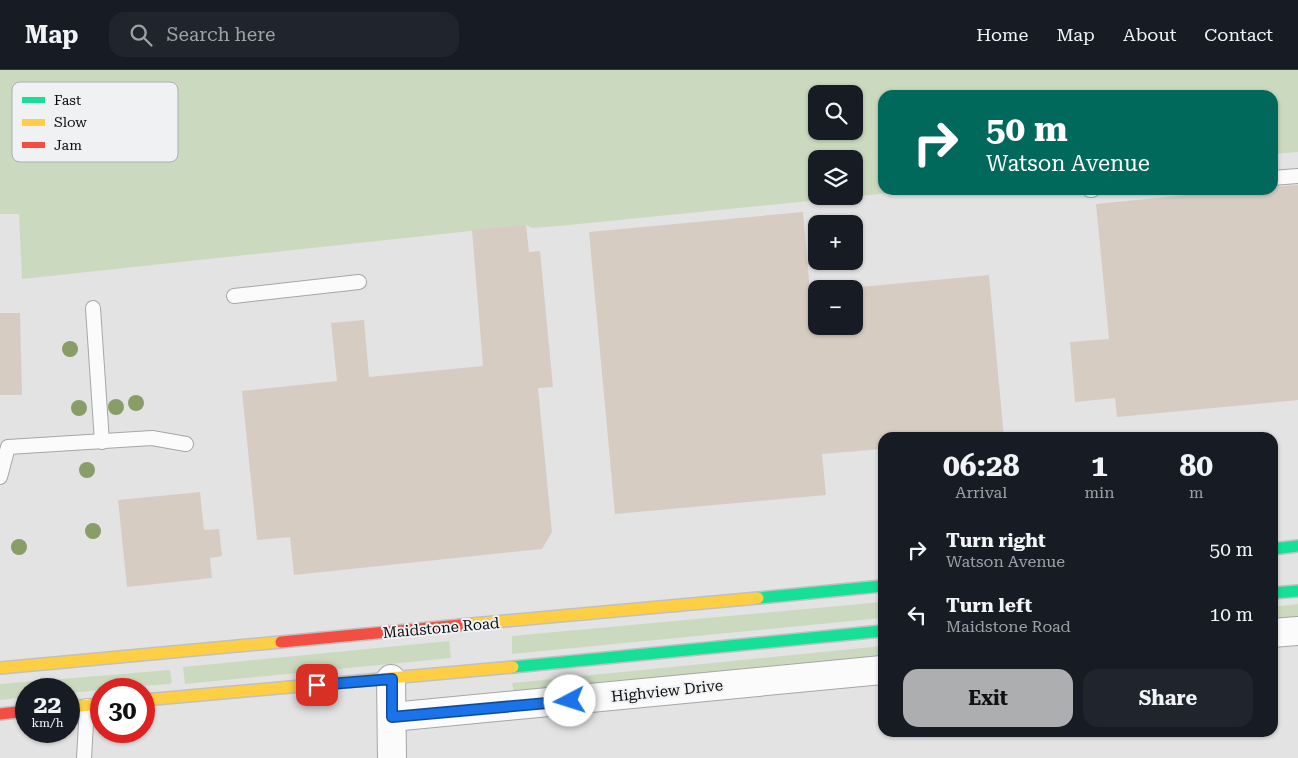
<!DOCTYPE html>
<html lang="en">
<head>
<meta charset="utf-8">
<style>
  body { margin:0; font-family:"Roboto Serif",serif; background:#20242c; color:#f1f3f6; height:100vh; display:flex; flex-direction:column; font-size:19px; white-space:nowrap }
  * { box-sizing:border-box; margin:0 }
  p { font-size:16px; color:#9ea1a6 }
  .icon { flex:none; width:28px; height:28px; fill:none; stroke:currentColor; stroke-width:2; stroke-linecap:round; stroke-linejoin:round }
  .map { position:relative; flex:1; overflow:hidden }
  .side { position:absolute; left:878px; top:362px; width:400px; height:305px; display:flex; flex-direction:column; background:#171b24; border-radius:15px; box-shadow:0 1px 4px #0004 }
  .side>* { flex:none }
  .top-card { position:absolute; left:878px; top:20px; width:400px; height:105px; border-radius:15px; box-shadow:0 1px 4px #0004; background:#00695c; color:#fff; overflow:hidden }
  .fabs { position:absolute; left:808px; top:15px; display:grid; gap:10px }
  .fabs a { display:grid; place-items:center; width:55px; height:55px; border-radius:10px; background:#171b24; box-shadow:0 1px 4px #0004; font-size:25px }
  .speed { position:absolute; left:15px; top:608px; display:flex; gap:10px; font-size:25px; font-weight:700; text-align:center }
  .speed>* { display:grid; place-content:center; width:65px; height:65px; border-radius:50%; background:#171b24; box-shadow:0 1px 4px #0004; line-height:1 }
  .speed small { font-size:12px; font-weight:400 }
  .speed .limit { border:8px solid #d22; background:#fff; color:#111 }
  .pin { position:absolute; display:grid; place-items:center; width:42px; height:42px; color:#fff; margin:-21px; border-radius:10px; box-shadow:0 2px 8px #0006 }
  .me { position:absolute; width:55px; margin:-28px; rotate:265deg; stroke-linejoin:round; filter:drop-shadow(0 0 4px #0008) }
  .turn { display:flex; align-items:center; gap:18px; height:105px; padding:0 25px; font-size:22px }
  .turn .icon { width:65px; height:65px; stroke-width:2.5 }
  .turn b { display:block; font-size:35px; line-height:42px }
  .eta { display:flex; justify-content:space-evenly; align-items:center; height:85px; text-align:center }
  .eta b { font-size:30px; font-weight:700; line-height:35px }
  .action { display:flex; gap:10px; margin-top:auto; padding:10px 25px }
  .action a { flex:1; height:58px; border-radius:15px; background:#adaeb0; color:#111; font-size:20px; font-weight:700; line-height:58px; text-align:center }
  .action a+a { background:#20242c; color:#f1f3f6 }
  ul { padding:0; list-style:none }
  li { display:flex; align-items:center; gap:15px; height:65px; padding:0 25px }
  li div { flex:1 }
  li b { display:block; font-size:19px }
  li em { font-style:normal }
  header { display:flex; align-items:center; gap:30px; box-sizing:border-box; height:70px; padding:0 25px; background:#171b24; border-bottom:1px solid #363941 }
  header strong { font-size:24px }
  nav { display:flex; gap:28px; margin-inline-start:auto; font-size:18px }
  .search { width:350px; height:45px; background:#20242c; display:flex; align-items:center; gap:12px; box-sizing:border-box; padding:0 18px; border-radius:15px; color:#9ea1a6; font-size:19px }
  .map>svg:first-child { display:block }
  .green { fill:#cbdabf; fill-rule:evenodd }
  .building { fill:#d6ccc2 }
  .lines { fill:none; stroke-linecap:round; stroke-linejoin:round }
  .lane-casing { stroke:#a6a6a7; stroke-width:16 }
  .street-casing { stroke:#a6a6a7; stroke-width:30 }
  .fast-casing { stroke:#c0c0c1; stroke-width:14 }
  .slow-casing { stroke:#c0c0c1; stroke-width:14 }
  .jam-casing { stroke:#c0c0c1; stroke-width:14 }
  .lane { stroke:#fbfbfb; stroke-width:14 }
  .street { stroke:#fbfbfb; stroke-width:28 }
  .fast { stroke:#16e098; stroke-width:11 }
  .slow { stroke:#ffcf43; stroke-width:11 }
  .jam { stroke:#f24e42; stroke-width:11 }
  .tree { fill:#889d67 }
  .route-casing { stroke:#114b97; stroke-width:12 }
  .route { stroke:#1a73e8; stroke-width:9 }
  .labels { text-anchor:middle; stroke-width:4; stroke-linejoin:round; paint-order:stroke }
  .street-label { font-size:15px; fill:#0e0e0f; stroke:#eff1f3 }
  .key { fill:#eff1f3; stroke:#acadaf; stroke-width:1 }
  .key-label { font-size:14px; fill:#0e0e0f }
</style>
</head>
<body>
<header>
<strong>Map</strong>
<div class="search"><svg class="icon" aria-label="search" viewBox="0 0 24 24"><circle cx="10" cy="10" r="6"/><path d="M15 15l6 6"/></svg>Search here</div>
<nav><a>Home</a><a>Map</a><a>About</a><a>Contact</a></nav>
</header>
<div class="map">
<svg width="1298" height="688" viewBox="0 0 1298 688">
  <rect width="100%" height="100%" fill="#e3e3e4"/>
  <g class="green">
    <path d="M0,0H1298V82L1273,84L1272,25H882V120H920L559,156L532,158L526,155L22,209L19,144H0ZM816,24H854V61H816ZM816,89H854V126H816Z"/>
    <polygon points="882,532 882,548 512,584 512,566"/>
    <polygon points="1298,534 1298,549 1273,552 1272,537"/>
    <polygon points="449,571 451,588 185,614 183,597"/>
    <polygon points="882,576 882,589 514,623 512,613"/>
    <polygon points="170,600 172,612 170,614 101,619 101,620 69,623 69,619 26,619 26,627 0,630 0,614"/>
  </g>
  <g class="building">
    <polygon points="1298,115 1298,330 1117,347 1115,328 1075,332 1070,272 1109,269 1096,134 1238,120 1272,120 1272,117"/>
    <polygon points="803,142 810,221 816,221 816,256 854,256 854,219 838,219 989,205 1004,368 882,368 882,379 822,384 826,425 615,444 589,162"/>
    <polygon points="526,155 529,182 540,181 553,317 538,318 552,462 542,479 294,505 290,467 257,470 242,321 337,311 331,253 364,250 369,307 483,296 472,160"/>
    <polygon points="0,243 20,243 22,325 0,325"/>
    <polygon points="200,422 204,460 219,459 222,486 210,488 212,508 127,517 118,430"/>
  </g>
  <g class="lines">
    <defs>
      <g id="lane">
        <polyline points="1272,108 1298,106"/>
        <polyline points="1090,120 1092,120"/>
        <polyline points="234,226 359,212"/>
        <polyline points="93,238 102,372"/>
        <polyline points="0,407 8,377 152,368 186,374"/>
        <polyline points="84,688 87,636"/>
      </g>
      <g id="street">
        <polyline points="1272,563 1298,561"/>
        <polyline points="391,609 392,688"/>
        <polyline points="392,647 882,600"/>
      </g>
      <g id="fast">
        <polyline points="1272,479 1298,476"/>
        <polyline points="1272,523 1298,521"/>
        <polyline points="758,528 882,516"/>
        <polyline points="513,597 882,561"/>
      </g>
      <g id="slow">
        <polyline points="461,555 758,528"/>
        <polyline points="0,598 281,572"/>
        <polyline points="144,630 513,597"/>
        <polyline points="69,637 101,634"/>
      </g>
      <g id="jam">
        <polyline points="281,572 461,555"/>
        <polyline points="0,644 26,641"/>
      </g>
    </defs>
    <use href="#lane" class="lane-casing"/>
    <use href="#street" class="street-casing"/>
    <use href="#fast" class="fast-casing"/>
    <use href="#slow" class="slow-casing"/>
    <use href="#jam" class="jam-casing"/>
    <use href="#lane" class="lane"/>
    <use href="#street" class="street"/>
    <use href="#fast" class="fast"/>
    <use href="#slow" class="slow"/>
    <use href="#jam" class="jam"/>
  </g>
  <g class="tree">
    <circle cx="70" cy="279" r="8"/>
    <circle cx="136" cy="333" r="8"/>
    <circle cx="116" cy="337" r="8"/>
    <circle cx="79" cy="338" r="8"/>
    <circle cx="87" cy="400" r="8"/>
    <circle cx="93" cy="461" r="8"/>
    <circle cx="19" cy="477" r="8"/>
  </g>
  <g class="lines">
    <defs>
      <polyline id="route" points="317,615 392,609 392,647 570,631"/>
    </defs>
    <use href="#route" class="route-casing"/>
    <use href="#route" class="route"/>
  </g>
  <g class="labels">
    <g class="street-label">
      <text transform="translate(441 558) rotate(-5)" y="5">Maidstone Road</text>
      <text transform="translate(667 621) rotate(-6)" y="5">Highview Drive</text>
    </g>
  </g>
  <rect x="12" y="12" width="166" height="80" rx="8" class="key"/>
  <rect x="22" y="27" width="23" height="6" fill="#16e098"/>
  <rect x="22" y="49" width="23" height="7" fill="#ffcf43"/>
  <rect x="22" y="72" width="23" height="6" fill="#f24e42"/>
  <g class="key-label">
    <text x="54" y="35">Fast</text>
    <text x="54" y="57">Slow</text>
    <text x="54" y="80">Jam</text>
  </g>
</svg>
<div class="fabs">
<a><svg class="icon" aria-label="search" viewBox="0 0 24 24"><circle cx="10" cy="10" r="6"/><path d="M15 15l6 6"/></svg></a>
<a><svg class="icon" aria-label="layers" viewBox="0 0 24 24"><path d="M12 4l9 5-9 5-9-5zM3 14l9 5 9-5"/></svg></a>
<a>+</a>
<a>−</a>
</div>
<div class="speed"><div>22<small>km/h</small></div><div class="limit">30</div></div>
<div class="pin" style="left:317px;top:615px;background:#d93025"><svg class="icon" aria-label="arrive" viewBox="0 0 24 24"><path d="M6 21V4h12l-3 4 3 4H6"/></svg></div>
<svg class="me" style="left:570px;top:631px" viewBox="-20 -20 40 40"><circle r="19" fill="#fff"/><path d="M0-13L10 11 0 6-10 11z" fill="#1a73e8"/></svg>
<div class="top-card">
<div class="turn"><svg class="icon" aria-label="right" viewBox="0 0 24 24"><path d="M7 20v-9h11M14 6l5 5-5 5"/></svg><div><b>50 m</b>Watson Avenue</div></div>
</div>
<section class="side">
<div class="eta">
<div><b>06:28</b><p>Arrival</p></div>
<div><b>1</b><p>min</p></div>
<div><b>80</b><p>m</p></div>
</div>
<ul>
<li><svg class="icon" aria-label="right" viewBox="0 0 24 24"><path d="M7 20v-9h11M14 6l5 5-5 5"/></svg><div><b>Turn right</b><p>Watson Avenue</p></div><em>50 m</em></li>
<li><svg class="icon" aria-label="left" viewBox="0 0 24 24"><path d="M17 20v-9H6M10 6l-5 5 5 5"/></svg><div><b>Turn left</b><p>Maidstone Road</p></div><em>10 m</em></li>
</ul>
<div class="action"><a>Exit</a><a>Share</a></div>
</section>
</div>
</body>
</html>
